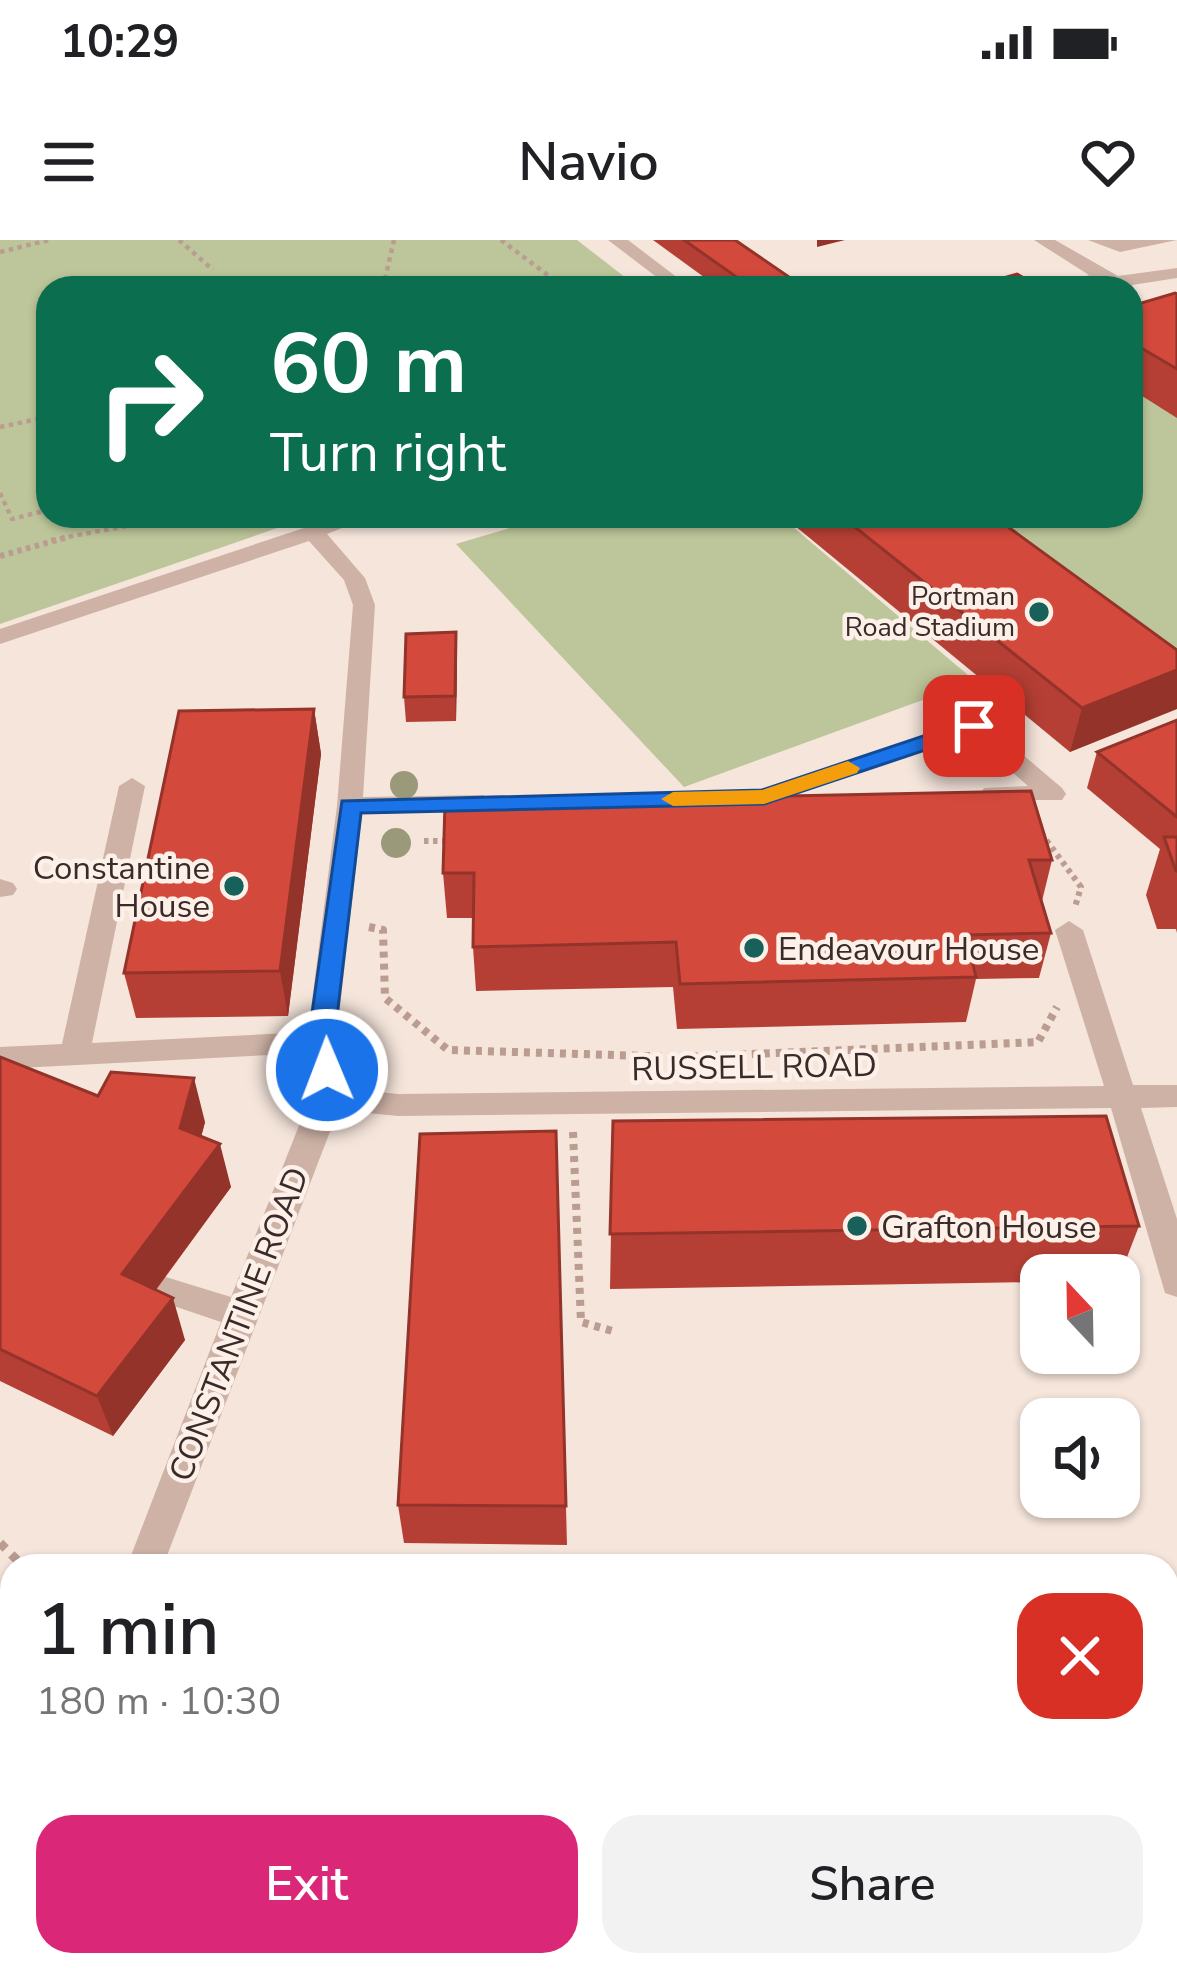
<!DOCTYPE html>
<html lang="en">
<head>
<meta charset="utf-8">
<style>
  body { margin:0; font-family:"Nunito Sans",sans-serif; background:#f2f2f2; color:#202124; height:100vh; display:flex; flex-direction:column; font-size:45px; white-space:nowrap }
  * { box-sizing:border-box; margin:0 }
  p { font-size:39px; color:#757577 }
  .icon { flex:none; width:66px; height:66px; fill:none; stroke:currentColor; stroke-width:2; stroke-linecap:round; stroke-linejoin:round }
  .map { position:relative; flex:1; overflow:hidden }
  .sheet { position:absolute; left:0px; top:1314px; width:1179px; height:423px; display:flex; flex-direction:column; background:#fff; border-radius:36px 36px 0 0; box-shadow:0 3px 9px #0004 }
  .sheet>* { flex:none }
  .top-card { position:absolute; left:36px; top:36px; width:1107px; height:252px; border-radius:36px; box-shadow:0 3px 9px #0004; background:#0b6e4f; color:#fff; overflow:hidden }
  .needle { width:78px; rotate:338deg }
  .fabs { position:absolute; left:1020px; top:1014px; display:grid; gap:24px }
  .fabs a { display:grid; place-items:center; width:120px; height:120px; border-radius:24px; background:#fff; box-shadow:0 3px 9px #0004; font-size:60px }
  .pin { position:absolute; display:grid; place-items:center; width:102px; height:102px; color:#fff; margin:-51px; border-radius:24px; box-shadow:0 6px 18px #0006 }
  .me { position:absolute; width:132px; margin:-66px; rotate:359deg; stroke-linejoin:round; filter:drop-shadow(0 0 9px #0008) }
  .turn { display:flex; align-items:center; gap:42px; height:252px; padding:0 36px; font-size:54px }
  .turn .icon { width:156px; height:156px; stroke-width:2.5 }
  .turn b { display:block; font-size:84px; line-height:102px }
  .round { display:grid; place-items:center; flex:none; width:126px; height:126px; border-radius:36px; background:#f2f2f2 }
  .overview { display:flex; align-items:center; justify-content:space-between; height:204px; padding:0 36px }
  h1 { font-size:72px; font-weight:600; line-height:90px }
  .button { display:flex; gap:24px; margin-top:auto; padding:24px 36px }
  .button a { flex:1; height:138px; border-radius:36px; background:#db2777; color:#fff; font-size:48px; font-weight:600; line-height:138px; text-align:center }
  .button a+a { background:#f2f2f2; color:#202124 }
  .status { display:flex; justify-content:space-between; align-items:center; height:84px; padding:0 60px; background:#fff; direction:ltr }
  .status svg { height:33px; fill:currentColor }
  header { display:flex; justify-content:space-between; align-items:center; height:156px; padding:0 36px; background:#fff; font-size:54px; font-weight:600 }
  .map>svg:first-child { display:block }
  .green { fill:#bdc69a }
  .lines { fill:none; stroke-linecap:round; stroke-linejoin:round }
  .path-far3 { stroke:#ba9c90; stroke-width:4.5; stroke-dasharray:4.5 4.5; stroke-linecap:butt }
  .path-far2 { stroke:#ba9c90; stroke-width:6; stroke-dasharray:4.5 4.5; stroke-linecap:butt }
  .path-far1 { stroke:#ba9c90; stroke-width:8; stroke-dasharray:6 6; stroke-linecap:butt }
  .path { stroke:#ba9c90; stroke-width:9; stroke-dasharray:8 8; stroke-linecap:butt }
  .minor { fill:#ceb2a6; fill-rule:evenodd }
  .major { fill:#7d5e57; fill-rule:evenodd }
  .tree { fill:#9a9979 }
  .wall { fill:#b53f34 }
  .shaded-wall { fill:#94332a }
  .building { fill:#d3493c; stroke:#94332a; stroke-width:3 }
  .route { fill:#1a73e8; stroke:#114b97; stroke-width:3 }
  .slow { fill:#f59e0b }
  .poi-dot { fill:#18605a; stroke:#fcf0e9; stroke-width:4.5 }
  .labels { text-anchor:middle; stroke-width:9; stroke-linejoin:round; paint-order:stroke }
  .far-poi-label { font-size:27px; fill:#3a2a28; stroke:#fcf0e9; text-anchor:end }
  .poi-label { font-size:33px; fill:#3a2a28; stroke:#fcf0e9; text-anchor:start }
  .street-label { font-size:33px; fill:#3a2a28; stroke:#fcf0e9 }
</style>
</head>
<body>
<div class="status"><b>10:29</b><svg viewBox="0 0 49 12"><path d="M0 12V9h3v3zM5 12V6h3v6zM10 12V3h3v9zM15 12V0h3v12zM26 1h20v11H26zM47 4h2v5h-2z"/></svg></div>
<header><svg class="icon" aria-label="menu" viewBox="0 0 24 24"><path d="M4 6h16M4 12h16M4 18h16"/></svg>Navio<svg class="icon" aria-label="heart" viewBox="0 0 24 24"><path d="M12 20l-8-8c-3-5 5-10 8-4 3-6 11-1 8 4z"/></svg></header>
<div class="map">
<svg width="1177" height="1736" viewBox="0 0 1177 1736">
  <rect width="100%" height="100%" fill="#f5e5db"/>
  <g class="green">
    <polygon points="0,0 577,0 639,48 48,48 48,276 312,276 0,384"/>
    <polygon points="1177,101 1177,469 1070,512 783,276 1131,276 1131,104"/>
    <polygon points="550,276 780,276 975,441 684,547 456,304"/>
  </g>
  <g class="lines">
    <g class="path-far3">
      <polyline points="179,0 213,30"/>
      <polyline points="501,0 565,48"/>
      <polyline points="0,12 49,0"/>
      <polyline points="383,48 394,0"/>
      <polyline points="0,187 48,177"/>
      <polyline points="0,253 12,279 48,270"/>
      <polyline points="51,300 182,276"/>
    </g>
    <g class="path-far2">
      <polyline points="0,316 68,297"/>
      <polyline points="1041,593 1081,647 1075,667"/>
      <polyline points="424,601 450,601"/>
    </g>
    <g class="path-far1">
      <polyline points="369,687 383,690 385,758 448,810 679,817 1038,802 1057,767"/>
      <polyline points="573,892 581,1082 616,1092"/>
    </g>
    <g class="path">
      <polyline points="0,1303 23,1326"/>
      <polyline points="0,1508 12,1525"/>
      <polyline points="0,1557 12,1582"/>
      <polyline points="87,1725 93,1736"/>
      <polyline points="151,1725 159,1736"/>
    </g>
    <g class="minor">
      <polygon points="608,0 628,0 691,48 671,48"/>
      <polygon points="1034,0 1055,0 1118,36 1177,28 1177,38 1132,45 1131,52 1131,48 1112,48 1102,42 1056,48 1089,35"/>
      <polygon points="1088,0 1177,0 1120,12"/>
      <path d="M340,276H372L327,294L365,338L375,365L363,557L483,555L496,563L483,571L362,574L336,802C345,838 360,851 398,854L1104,846L1055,690L1069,681L1083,690L1133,845H1177V867L1141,868L1177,979V1057L1165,1053L1111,868L398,876L367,873L341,863L163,1326H127L221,1082L144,1056L140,1047L144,1038L156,1034L231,1057L304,873L322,843L309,813L0,829V807L62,804L119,546L132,538L145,546L92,803L308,792L337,566L353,365L344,340L309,301L0,404V389Z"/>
      <polygon points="974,479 983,481 1062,548 1066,554 1062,560 984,560 980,554 984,548 1028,546 970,495 772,563 763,565 750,557 754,551"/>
      <polygon points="0,639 13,643 17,649 13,655 0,657"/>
    </g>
    <g class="major">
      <polygon points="0,1377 12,1382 12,1429 0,1424"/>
      <polygon points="1177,1660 1177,1702 1167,1704 1167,1662"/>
      <polygon points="242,1725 297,1725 301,1736 246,1736"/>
      <polygon points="941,1725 1022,1725 1018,1736 937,1736"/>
    </g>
  </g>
  <g class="tree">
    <circle cx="404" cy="545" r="14"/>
    <circle cx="396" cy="603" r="15"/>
  </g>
  <g class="wall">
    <polygon points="653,0 735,0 805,48 719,48"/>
    <polygon points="1177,54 1177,178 1131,149 1131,66"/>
    <polygon points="783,276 993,276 1177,410 1070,512"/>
    <polygon points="457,417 456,481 406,482 404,457"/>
    <polygon points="314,469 321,514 288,776 136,778 124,733"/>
    <polygon points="1177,480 1177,693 1176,689 1157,689 1146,655 1160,609 1087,548 1097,512"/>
    <polygon points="1052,620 1042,661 1051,693 1039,738 976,739 966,782 677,789 673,747 476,751 473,707 473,678 447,678 443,633"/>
    <polygon points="0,817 98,856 205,882 201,897 231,947 156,1050 185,1100 113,1196 0,1141"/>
    <polygon points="613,881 1139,986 1119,1038 1119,1035 1041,1035 1041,1042 610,1049"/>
    <polygon points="556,891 567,1305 404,1303 398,1265"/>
  </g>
  <g class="shaded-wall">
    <polygon points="817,0 845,0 817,7"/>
    <polygon points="456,392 457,417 456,481 455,456"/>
    <polygon points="1177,430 1177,469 1070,512 1082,468"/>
    <polygon points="314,469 321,514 288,776 280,731"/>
    <polygon points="194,838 205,882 192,932 180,888"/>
    <polygon points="220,904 231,947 136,1076 122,1034"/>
    <polygon points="173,1058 185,1100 113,1196 97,1156"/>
  </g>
  <g class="building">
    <polygon points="684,0 735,0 805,48 752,48"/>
    <polygon points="1017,34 1041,48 968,48"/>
    <polygon points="1175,53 1177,54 1177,129 1131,102 1131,66"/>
    <polygon points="841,276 993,276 1177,410 1177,430 1082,468"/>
    <polygon points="456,392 455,456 404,457 406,394"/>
    <polygon points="314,469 280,731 124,733 179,471"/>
    <polygon points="1177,480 1177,577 1097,512"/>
    <polygon points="1031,551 1052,620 1029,620 1051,693 966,695 976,737 680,744 676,702 473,707 474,633 443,633 445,563"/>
    <polygon points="1164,597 1177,597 1177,631 1176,631"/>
    <polygon points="0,817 98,856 111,832 194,838 180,888 220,904 122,1034 173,1058 97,1156 0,1109"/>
    <polygon points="1106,876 1139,986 610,994 613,881"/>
    <polygon points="556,891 566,1266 398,1265 420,894"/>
  </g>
  <polygon class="route" points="974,479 982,481 982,491 764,564 361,573 334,802 341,830 327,840 314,830 308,802 342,561 762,550"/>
  <polygon class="slow" points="848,521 860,528 857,533 764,564 673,566 661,559 673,552 762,550"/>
  <g class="poi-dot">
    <circle cx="1039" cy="372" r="12"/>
    <circle cx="234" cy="646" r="12"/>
    <circle cx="754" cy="708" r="12"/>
    <circle cx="857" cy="986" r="12"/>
  </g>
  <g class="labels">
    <g class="far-poi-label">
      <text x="1015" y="365">Portman<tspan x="1015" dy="31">Road Stadium</tspan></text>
    </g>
    <g class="poi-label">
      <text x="210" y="639" text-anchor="end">Constantine<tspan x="210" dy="38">House</tspan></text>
      <text x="778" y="720">Endeavour House</text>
      <text x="881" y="998">Grafton House</text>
    </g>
    <g class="street-label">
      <text transform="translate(754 826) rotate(-1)" y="12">RUSSELL ROAD</text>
      <text transform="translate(238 1084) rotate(-69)" y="12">CONSTANTINE ROAD</text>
    </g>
  </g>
</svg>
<div class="fabs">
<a><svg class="needle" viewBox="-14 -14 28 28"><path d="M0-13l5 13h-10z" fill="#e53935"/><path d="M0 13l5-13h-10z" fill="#757577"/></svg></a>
<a><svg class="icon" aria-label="sound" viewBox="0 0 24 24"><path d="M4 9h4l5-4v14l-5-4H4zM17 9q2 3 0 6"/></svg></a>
</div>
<div class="pin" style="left:974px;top:486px;background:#d93025"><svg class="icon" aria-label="arrive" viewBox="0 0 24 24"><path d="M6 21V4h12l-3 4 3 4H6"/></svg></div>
<svg class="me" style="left:327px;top:830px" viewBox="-20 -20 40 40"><circle r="17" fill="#1a73e8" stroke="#fff" stroke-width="3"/><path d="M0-11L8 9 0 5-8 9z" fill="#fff"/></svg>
<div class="top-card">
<div class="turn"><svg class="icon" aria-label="right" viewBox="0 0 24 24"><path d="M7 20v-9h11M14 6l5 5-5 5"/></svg><div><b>60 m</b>Turn right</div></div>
</div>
<section class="sheet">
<div class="overview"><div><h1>1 min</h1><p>180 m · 10:30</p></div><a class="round" style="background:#d93025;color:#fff"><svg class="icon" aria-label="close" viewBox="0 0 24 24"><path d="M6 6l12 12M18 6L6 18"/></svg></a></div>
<div class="button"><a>Exit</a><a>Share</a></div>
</section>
</div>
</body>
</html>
